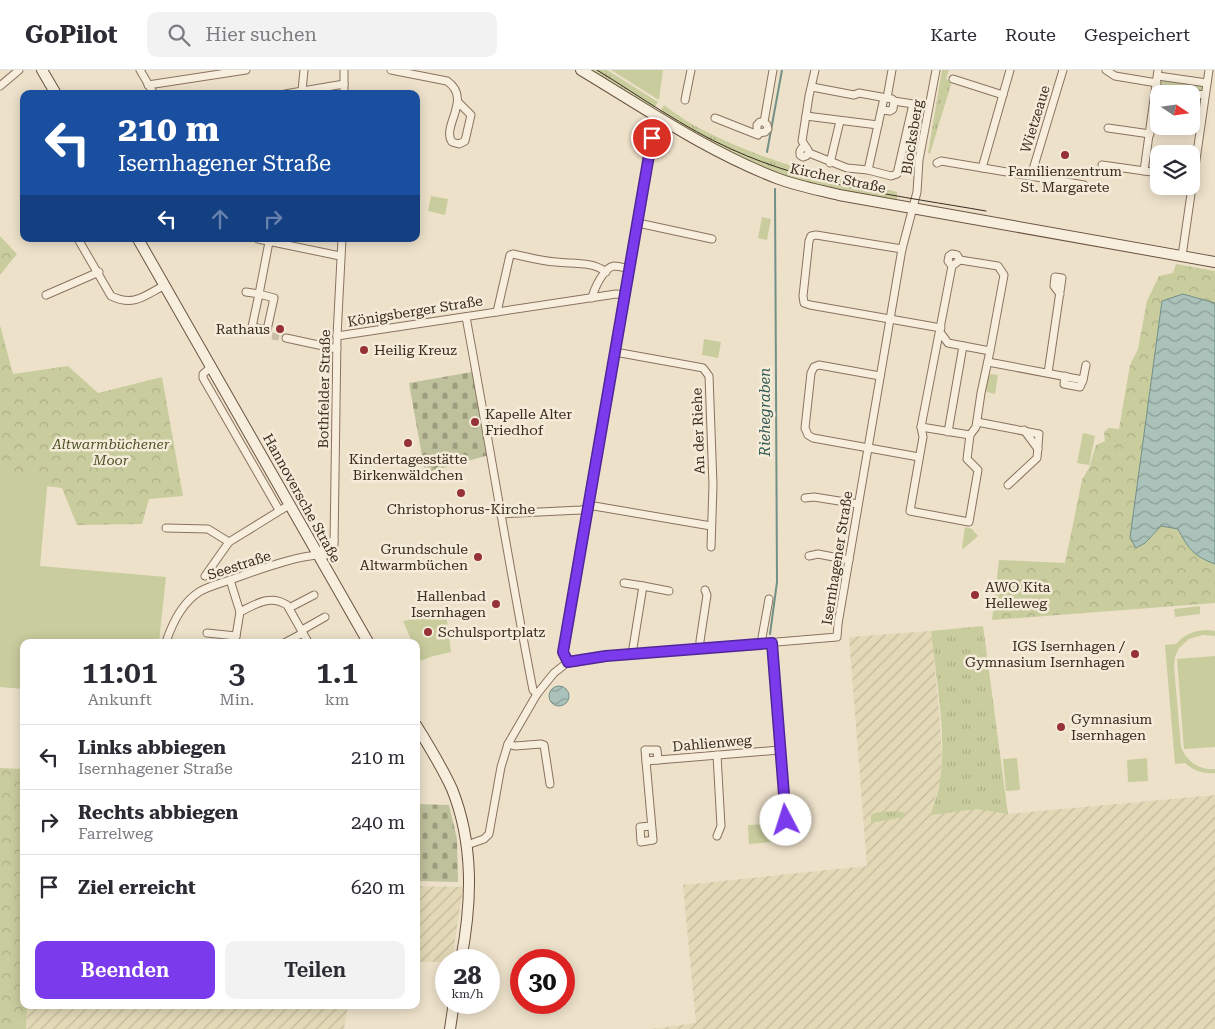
<!DOCTYPE html>
<html lang="de">
<head>
<meta charset="utf-8">
<style>
  body { margin:0; font-family:"Roboto Serif",serif; background:#f2f2f3; color:#2b2b33; height:100vh; display:flex; flex-direction:column; font-size:19px; white-space:nowrap }
  * { box-sizing:border-box; margin:0 }
  p { font-size:16px; color:#7c7c81 }
  .icon { flex:none; width:28px; height:28px; fill:none; stroke:currentColor; stroke-width:2; stroke-linecap:round; stroke-linejoin:round }
  .map { position:relative; flex:1; overflow:hidden }
  .sheet { position:absolute; left:20px; top:569px; width:400px; height:370px; display:flex; flex-direction:column; background:#fff; border-radius:10px; box-shadow:0 2px 12px #0003 }
  .sheet>* { flex:none }
  .banner { position:absolute; left:20px; top:20px; width:400px; height:152px; border-radius:10px; box-shadow:0 2px 12px #0003; background:#1a4fa0; color:#fff; overflow:hidden }
  .needle { width:32px; rotate:103deg }
  .fabs { position:absolute; left:1150px; top:15px; display:grid; gap:10px }
  .fabs a { display:grid; place-items:center; width:50px; height:50px; border-radius:10px; background:#fff; box-shadow:0 2px 12px #0003; font-size:25px }
  .speed { position:absolute; left:435px; top:879px; display:flex; gap:10px; font-size:25px; font-weight:700; text-align:center }
  .speed>* { display:grid; place-content:center; width:65px; height:65px; border-radius:50%; background:#fff; box-shadow:0 2px 12px #0003; line-height:1 }
  .speed small { font-size:12px; font-weight:400 }
  .speed .limit { border:8px solid #d22; background:#fff; color:#111 }
  .pin { position:absolute; display:grid; place-items:center; width:42px; height:42px; color:#fff; margin:-21px; border:2px solid #fff; border-radius:50%; box-shadow:0 1px 5px #0007 }
  .me { position:absolute; width:55px; margin:-28px; rotate:355deg; stroke-linejoin:round; filter:drop-shadow(0 0 4px #0008) }
  .turn { display:flex; align-items:center; gap:18px; height:105px; padding:0 15px; font-size:22px }
  .turn .icon { width:65px; height:65px; stroke-width:2.5 }
  .turn b { display:block; font-size:35px; line-height:42px }
  .lanes { display:flex; align-items:center; height:48px; padding:0 15px; background:#0003; justify-content:center; gap:25px; direction:ltr }
  .lanes .off { opacity:.35 }
  .eta { display:flex; justify-content:space-evenly; align-items:center; height:85px; text-align:center }
  .eta b { font-size:30px; font-weight:600; line-height:35px }
  .button { display:flex; gap:10px; margin-top:auto; padding:10px 15px }
  .button a { flex:1; height:58px; border-radius:10px; background:#7c3aed; color:#fff; font-size:20px; font-weight:600; line-height:58px; text-align:center }
  .button a+a { background:#f2f2f3; color:#2b2b33 }
  ul { padding:0; list-style:none }
  li { display:flex; align-items:center; gap:15px; height:65px; padding:0 15px; border-top:1px solid #e1e1e2 }
  li div { flex:1 }
  li b { display:block; font-size:19px }
  li em { font-style:normal }
  header { display:flex; align-items:center; gap:30px; box-sizing:border-box; height:70px; padding:0 25px; background:#fff; border-bottom:1px solid #e1e1e2 }
  header strong { font-size:24px }
  nav { display:flex; gap:28px; margin-inline-start:auto; font-size:18px }
  .search { width:350px; height:45px; background:#f2f2f3; display:flex; align-items:center; gap:12px; box-sizing:border-box; padding:0 18px; border-radius:10px; color:#7c7c81; font-size:19px }
  .map>svg:first-child { display:block }
  .farmland { fill:url(#farmland-furrows) }
  .grass { fill:url(#grass-tufts) }
  .forest { fill:url(#forest-crowns) }
  .cemetery { fill:url(#cemetery-stones) }
  .park { fill:#c9cc9d }
  .water { fill:url(#water-waves); stroke:#719087 }
  .lines { fill:none; stroke-linecap:round; stroke-linejoin:round }
  .stream { stroke:#719087; stroke-width:2 }
  .minor-tunnel { stroke:#c9bda8; stroke-width:7; stroke-dasharray:7 3.5; stroke-linecap:butt }
  .minor-casing { stroke:#89735e; stroke-width:9 }
  .secondary-casing { stroke:#6b5441; stroke-width:12 }
  .minor { stroke:#f8eedd; stroke-width:7 }
  .secondary { stroke:#f8eedd; stroke-width:10 }
  .tram { stroke:#3b2c21; stroke-width:1 }
  .route-casing { stroke:#51269a; stroke-width:12 }
  .route { stroke:#7c3aed; stroke-width:9 }
  .poi-dot { fill:#963137; stroke:#f5ebd9; stroke-width:2 }
  .labels { text-anchor:middle; stroke-width:5; stroke-linejoin:round; paint-order:stroke }
  .street-label { font-size:14px; fill:#3b2c21; stroke:#f5ebd9 }
  .poi-label { font-size:14px; fill:#3b2c21; stroke:#f5ebd9; text-anchor:start }
  .park-label { font-size:14px; font-style:italic; fill:#4d5629; stroke:#f5ebd9 }
  .water-label { font-size:15px; font-style:italic; fill:#315a55; stroke:#f5ebd9 }
</style>
</head>
<body>
<header>
<strong>GoPilot</strong>
<div class="search"><svg class="icon" aria-label="search" viewBox="0 0 24 24"><circle cx="10" cy="10" r="6"/><path d="M15 15l6 6"/></svg>Hier suchen</div>
<nav><a>Karte</a><a>Route</a><a>Gespeichert</a></nav>
</header>
<div class="map">
<svg width="1215" height="959" viewBox="0 0 1215 959">
  <defs>
    <pattern id="farmland-furrows" width="10" height="10" patternUnits="userSpaceOnUse" patternTransform="scale(1.25)"><rect width="10" height="10" fill="#e3d9b7"/><path d="M-1 1l2-2M0 10L10 0M9 11l2-2" fill="none" stroke="#c4ba9d"/></pattern>
    <pattern id="grass-tufts" width="24" height="20" patternUnits="userSpaceOnUse" patternTransform="scale(1.25)"><rect width="24" height="20" fill="#c9cc9d"/><path d="M3 7l-1-3M5 7V3M7 7l1-3M15 17l-1-3M17 17v-4M19 17l1-3" fill="none" stroke="#aeaf87"/></pattern>
    <pattern id="forest-crowns" width="20" height="18" patternUnits="userSpaceOnUse" patternTransform="scale(1.25)"><rect width="20" height="18" fill="#c9cc9d"/><path d="M2 6a3 3 0 1 1 6 0M12 15a3 3 0 1 1 6 0" fill="none" stroke="#aeaf87"/></pattern>
    <pattern id="cemetery-stones" width="16" height="16" patternUnits="userSpaceOnUse" patternTransform="scale(1.25)"><rect width="16" height="16" fill="#bfc19c"/><path d="M2 7V4a2 2 0 0 1 4 0v3zM10 15v-3a2 2 0 0 1 4 0v3z" fill="#9c9d7f"/></pattern>
    <pattern id="water-waves" width="16" height="10" patternUnits="userSpaceOnUse" patternTransform="scale(1.25)"><rect width="16" height="10" fill="#aac2ba"/><path d="M0 5q4-4 8 0t8 0" fill="none" stroke="#8c9e97"/></pattern>
  </defs>
  <rect width="100%" height="100%" fill="#ede1ca"/>
  <g class="farmland">
    <polygon points="931,561 939,639 942,689 940,714 935,728 931,744 980,738 1008,744 1215,725 1215,959 651,959 696,953 683,815 867,796 849,567"/>
    <polygon points="416,816 463,817 452,890 446,890 446,892 416,892"/>
    <polygon points="27,935 348,935 344,959 26,959"/>
  </g>
  <g class="grass">
    <polygon points="587,0 607,0 658,32 654,38 650,35 647,38"/>
    <polygon points="942,0 949,0 946,9 952,11 930,84 928,83"/>
    <polygon points="1159,8 1206,13 1204,24 1157,18"/>
    <path d="M664,35C675,43 687,52 699,58C762,91 828,108 897,122V130L813,116L768,102L658,44Z"/>
    <path d="M983,556L1008,744L976,739L931,745C933,734 939,722 940,711C947,663 936,609 931,561Z"/>
    <polygon points="898,741 906,743 904,747 871,753 871,745 878,742"/>
  </g>
  <g class="forest">
    <polygon points="0,166 17,184 0,205"/>
    <path d="M1176,194L1215,201V233L1183,225L1162,231L1130,468L1145,473L1161,456L1178,459C1188,478 1193,486 1215,494V533L992,550L999,490L1065,493L1082,410L1089,398L1096,375L1105,371L1104,362L1109,358L1119,359L1130,295L1138,279L1147,231L1159,206L1173,203Z"/>
    <polygon points="0,255 13,304 68,296 98,323 162,307 183,426 149,429 142,454 77,455 62,418 0,410"/>
    <polygon points="0,698 24,699 24,935 27,935 26,959 0,959"/>
  </g>
  <g class="cemetery">
    <polygon points="472,302 489,385 425,403 409,313"/>
    <polygon points="416,734 449,735 457,769 458,812 416,811"/>
  </g>
  <g class="park">
    <polygon points="611,0 663,0 659,30"/>
    <polygon points="431,126 448,129 445,145 428,141"/>
    <polygon points="762,147 771,149 767,170 758,168"/>
    <polygon points="704,269 721,272 718,288 702,285"/>
    <polygon points="991,304 998,305 995,324 987,322 984,316 986,307"/>
    <polygon points="1083,363 1095,366 1089,395 1077,393"/>
    <polygon points="0,404 48,407 40,496 166,507 159,572 24,572 24,619 0,617"/>
    <polygon points="965,457 972,459 978,466 963,479 962,478"/>
    <polygon points="1200,536 1200,544 1175,547 1174,539"/>
    <polygon points="446,543 451,582 430,587 421,591 416,581 416,572 412,572 403,551"/>
    <path d="M1208,560L1215,561V566L1203,565L1189,569L1179,578L1175,587L1174,596L1181,677C1187,692 1199,700 1215,699V703C1203,704 1194,701 1185,693L1175,694L1165,575L1176,574C1185,564 1195,560 1208,560Z"/>
    <polygon points="1215,586 1215,677 1184,679 1177,589"/>
    <polygon points="1017,688 1020,720 1006,721 1003,689"/>
    <polygon points="1147,688 1148,711 1128,712 1127,690"/>
    <polygon points="770,754 772,772 749,774 748,755"/>
  </g>
  <g class="water">
    <path d="M1183,224L1215,233V494C1193,486 1188,478 1178,459L1161,456L1145,473L1136,478L1130,468L1162,231Z"/>
    <circle cx="559" cy="626" r="10"/>
  </g>
  <g class="lines">
    <g class="stream">
      <polyline points="767,82 782,0"/>
      <polyline points="770,564 777,512 775,119"/>
    </g>
    <polyline class="minor-tunnel" points="272,266 286,268"/>
    <defs>
      <g id="minor">
        <polyline points="140,0 154,24"/>
        <path d="M391,0L447,11C473,29 441,56 452,72L459,74L465,71L471,45L458,32"/>
        <polyline points="1106,0 1115,6 1157,13"/>
        <polyline points="1158,6 1207,13"/>
        <polyline points="953,9 1003,25"/>
        <polyline points="148,15 246,0"/>
        <polyline points="0,16 19,0"/>
        <polyline points="812,17 854,25 859,23 892,29 894,31 893,39 890,41 882,40"/>
        <polyline points="1156,19 1205,25"/>
        <polyline points="302,21 304,0"/>
        <polyline points="285,24 344,14"/>
        <polyline points="344,24 344,0"/>
        <polyline points="887,28 892,0"/>
        <polyline points="685,30 691,0"/>
        <polyline points="806,46 878,55"/>
        <polyline points="715,48 758,65 759,63"/>
        <polyline points="764,52 760,52 757,55 757,60 759,63 765,62 768,59 767,55 764,52 773,0"/>
        <polyline points="1108,58 1150,64"/>
        <polyline points="805,77 802,78 800,81 800,85 803,87 806,86 809,83 808,80 802,71 809,26 815,0"/>
        <polyline points="809,83 847,98 868,100 884,28"/>
        <polyline points="830,93 840,51"/>
        <polyline points="937,93 941,91 1084,115"/>
        <polyline points="1102,95 1159,103"/>
        <polyline points="982,98 1010,0"/>
        <polyline points="868,100 891,106 897,104 913,34 894,31"/>
        <polyline points="1144,101 1158,0"/>
        <polyline points="1031,106 1063,0"/>
        <polyline points="638,153 712,169"/>
        <path d="M78,169L111,226C134,237 144,226 165,215"/>
        <polyline points="258,169 340,186"/>
        <polyline points="902,179 816,165 811,166 809,171 803,226 804,233 810,235 941,258"/>
        <polyline points="1182,186 1209,0"/>
        <polyline points="952,196 948,191 949,186 952,184 957,185 960,190"/>
        <polyline points="246,222 259,224 269,172"/>
        <polygon points="259,224 274,228 267,260 252,257"/>
        <polyline points="46,225 99,202"/>
        <path d="M592,228C594,219 604,197 614,196C619,196 625,198 630,199"/>
        <path d="M497,242L510,185L513,184C527,187 541,191 556,192C572,194 592,191 606,202"/>
        <path d="M466,247C489,371 509,496 533,620L537,624"/>
        <polyline points="940,262 948,273 990,281 981,323 976,357 970,365 967,389 978,400 969,452 910,441 923,367 921,357 952,196 960,190 998,196 1004,205 990,281"/>
        <polyline points="337,266 616,224 625,225"/>
        <polyline points="286,268 337,279"/>
        <polyline points="615,282 698,297 703,298 709,306 713,415 711,477"/>
        <polyline points="988,292 1083,310 1086,295"/>
        <polyline points="212,296 203,304 203,308 279,440"/>
        <polyline points="1048,303 1062,208 1055,207 1054,216 1060,224"/>
        <polyline points="880,306 819,295 814,297 811,303 805,358 808,365 813,368 919,387"/>
        <polyline points="1065,306 1064,314 1080,317 1083,310"/>
        <polyline points="977,352 1039,364 1037,388 1008,415"/>
        <polyline points="921,357 970,365"/>
        <polyline points="1024,360 1038,379"/>
        <polyline points="948,362 963,276"/>
        <polyline points="805,428 814,427 858,434"/>
        <polyline points="500,444 581,440 594,436 711,456"/>
        <polyline points="166,458 208,459 229,472"/>
        <polyline points="317,484 334,470"/>
        <polyline points="809,486 818,484 849,490"/>
        <polyline points="205,506 229,472 289,435"/>
        <polyline points="230,510 240,542 235,572"/>
        <polyline points="624,513 643,516"/>
        <polyline points="289,538 314,525"/>
        <path d="M240,542C256,534 270,524 287,535L308,572"/>
        <polyline points="302,560 325,547"/>
        <polyline points="207,563 236,566"/>
        <path d="M166,572C172,554 182,533 199,522C207,517 218,514 227,511C253,502 301,483 327,485L334,475L337,266L342,169"/>
        <polyline points="286,572 303,563"/>
        <polyline points="761,573 769,529"/>
        <polyline points="772,573 786,750 782,763"/>
        <polyline points="700,578 700,571 707,525 705,520"/>
        <polyline points="632,584 643,516 669,521"/>
        <polyline points="568,592 563,582 652,68 661,50"/>
        <polyline points="508,674 515,676 541,674 544,675 550,714"/>
        <polyline points="646,691 779,680"/>
        <polyline points="651,756 640,757 641,772 653,770 645,680 657,680 658,690"/>
        <polyline points="717,766 721,756 717,685"/>
        <polyline points="467,775 484,769 489,764 501,697 508,674 537,624 554,603 568,592 606,586 837,567 838,554 902,179 917,122 919,90 936,0"/>
      </g>
      <g id="secondary">
        <polyline points="42,0 56,24"/>
        <path d="M581,0C646,39 708,82 779,109C798,116 819,120 839,125L1215,192"/>
        <polyline points="138,169 368,572"/>
        <path d="M416,655C429,676 442,697 452,719C474,774 472,832 461,890"/>
        <polyline points="450,959 454,932"/>
      </g>
    </defs>
    <use href="#minor" class="minor-casing"/>
    <use href="#secondary" class="secondary-casing"/>
    <use href="#minor" class="minor"/>
    <use href="#secondary" class="secondary"/>
    <path class="tram" d="M597,0C641,27 684,58 731,79C812,116 900,126 986,141"/>
  </g>
  <g class="lines">
    <defs>
      <polyline id="route" points="652,68 563,582 568,592 606,586 772,573 786,750"/>
    </defs>
    <use href="#route" class="route-casing"/>
    <use href="#route" class="route"/>
  </g>
  <g class="poi-dot">
    <circle cx="1065" cy="85" r="5"/>
    <circle cx="280" cy="259" r="5"/>
    <circle cx="364" cy="280" r="5"/>
    <circle cx="475" cy="352" r="5"/>
    <circle cx="408" cy="373" r="5"/>
    <circle cx="461" cy="423" r="5"/>
    <circle cx="478" cy="487" r="5"/>
    <circle cx="975" cy="525" r="5"/>
    <circle cx="496" cy="534" r="5"/>
    <circle cx="428" cy="562" r="5"/>
    <circle cx="1135" cy="584" r="5"/>
    <circle cx="1061" cy="657" r="5"/>
  </g>
  <g class="labels">
    <g class="street-label">
      <text transform="translate(1035 49) rotate(-73)" y="5">Wietzeaue</text>
      <text transform="translate(912 67) rotate(-81)" y="5">Blocksberg</text>
      <text transform="translate(838 108) rotate(12)" y="5">Kircher Straße</text>
      <text transform="translate(415 241) rotate(-9)" y="5">Königsberger Straße</text>
      <text transform="translate(324 319) rotate(-89)" y="5">Bothfelder Straße</text>
      <text transform="translate(698 361) rotate(-92)" y="5">An der Riehe</text>
      <text transform="translate(302 428) rotate(61)" y="5">Hannoversche Straße</text>
      <text transform="translate(837 488) rotate(-81)" y="5">Isernhagener Straße</text>
      <text transform="translate(239 495) rotate(-18)" y="5">Seestraße</text>
      <text transform="translate(712 673) rotate(-5)" y="5">Dahlienweg</text>
    </g>
    <g class="poi-label">
      <text x="1065" y="106" text-anchor="middle">Familienzentrum<tspan x="1065" dy="16">St. Margarete</tspan></text>
      <text x="270" y="264" text-anchor="end">Rathaus</text>
      <text x="374" y="285">Heilig Kreuz</text>
      <text x="485" y="349">Kapelle Alter<tspan x="485" dy="16">Friedhof</tspan></text>
      <text x="408" y="394" text-anchor="middle">Kindertagesstätte<tspan x="408" dy="16">Birkenwäldchen</tspan></text>
      <text x="461" y="444" text-anchor="middle">Christophorus-Kirche</text>
      <text x="468" y="484" text-anchor="end">Grundschule<tspan x="468" dy="16">Altwarmbüchen</tspan></text>
      <text x="985" y="522">AWO Kita<tspan x="985" dy="16">Helleweg</tspan></text>
      <text x="486" y="531" text-anchor="end">Hallenbad<tspan x="486" dy="16">Isernhagen</tspan></text>
      <text x="438" y="567">Schulsportplatz</text>
      <text x="1125" y="581" text-anchor="end">IGS Isernhagen /<tspan x="1125" dy="16">Gymnasium Isernhagen</tspan></text>
      <text x="1071" y="654">Gymnasium<tspan x="1071" dy="16">Isernhagen</tspan></text>
    </g>
    <g class="park-label">
      <text x="111" y="379">Altwarmbüchener<tspan x="111" dy="16">Moor</tspan></text>
    </g>
    <g class="water-label">
      <text transform="translate(765 342) rotate(-90)" y="5">Riehegraben</text>
    </g>
  </g>
</svg>
<div class="fabs">
<a><svg class="needle" viewBox="-14 -14 28 28"><path d="M0-13l5 13h-10z" fill="#e53935"/><path d="M0 13l5-13h-10z" fill="#7c7c81"/></svg></a>
<a><svg class="icon" aria-label="layers" viewBox="0 0 24 24"><path d="M12 4l9 5-9 5-9-5zM3 14l9 5 9-5"/></svg></a>
</div>
<div class="speed"><div>28<small>km/h</small></div><div class="limit">30</div></div>
<div class="pin" style="left:652px;top:68px;background:#d93025"><svg class="icon" aria-label="arrive" viewBox="0 0 24 24"><path d="M6 21V4h12l-3 4 3 4H6"/></svg></div>
<svg class="me" style="left:786px;top:750px" viewBox="-20 -20 40 40"><circle r="19" fill="#fff"/><path d="M0-13L10 11 0 6-10 11z" fill="#7c3aed"/></svg>
<div class="banner">
<div class="turn"><svg class="icon" aria-label="left" viewBox="0 0 24 24"><path d="M17 20v-9H6M10 6l-5 5 5 5"/></svg><div><b>210 m</b>Isernhagener Straße</div></div>
<div class="lanes"><svg class="icon" aria-label="left" viewBox="0 0 24 24"><path d="M17 20v-9H6M10 6l-5 5 5 5"/></svg><svg class="icon off" aria-label="ahead" viewBox="0 0 24 24"><path d="M12 20V5M6 11l6-6 6 6"/></svg><svg class="icon off" aria-label="right" viewBox="0 0 24 24"><path d="M7 20v-9h11M14 6l5 5-5 5"/></svg></div>
</div>
<section class="sheet">
<div class="eta">
<div><b>11:01</b><p>Ankunft</p></div>
<div><b>3</b><p>Min.</p></div>
<div><b>1.1</b><p>km</p></div>
</div>
<ul>
<li><svg class="icon" aria-label="left" viewBox="0 0 24 24"><path d="M17 20v-9H6M10 6l-5 5 5 5"/></svg><div><b>Links abbiegen</b><p>Isernhagener Straße</p></div><em>210 m</em></li>
<li><svg class="icon" aria-label="right" viewBox="0 0 24 24"><path d="M7 20v-9h11M14 6l5 5-5 5"/></svg><div><b>Rechts abbiegen</b><p>Farrelweg</p></div><em>240 m</em></li>
<li><svg class="icon" aria-label="arrive" viewBox="0 0 24 24"><path d="M6 21V4h12l-3 4 3 4H6"/></svg><div><b>Ziel erreicht</b></div><em>620 m</em></li>
</ul>
<div class="button"><a>Beenden</a><a>Teilen</a></div>
</section>
</div>
</body>
</html>
